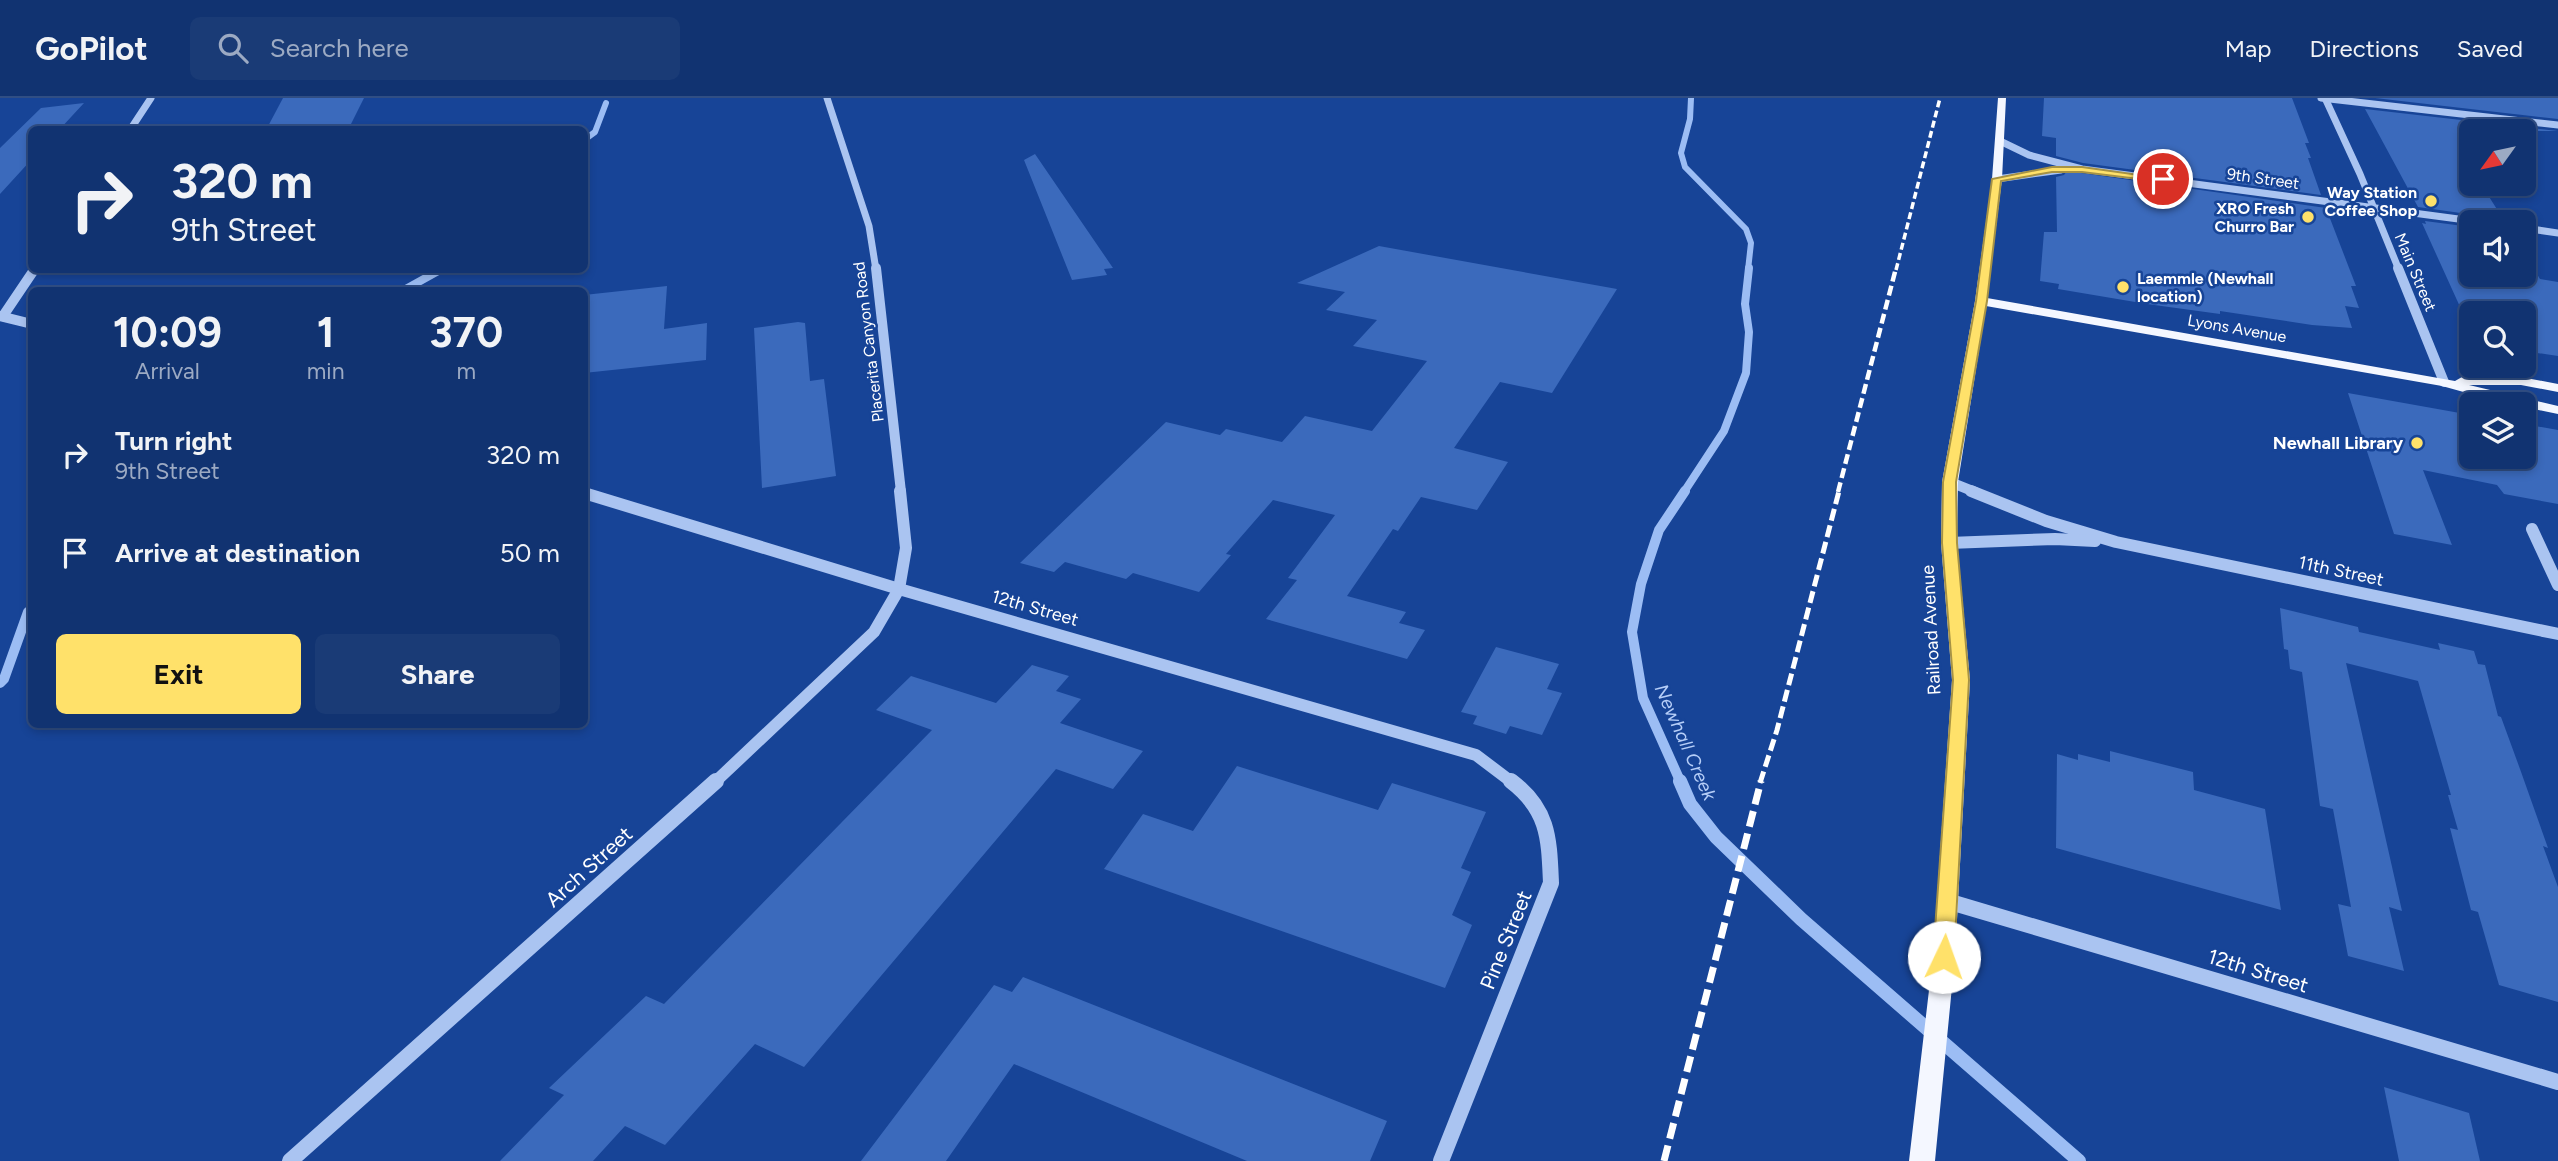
<!DOCTYPE html>
<html lang="en">
<head>
<meta charset="utf-8">
<style>
  body { margin:0; font-family:Figtree,sans-serif; background:#1a3b76; color:#f1f3f6; height:100vh; display:flex; flex-direction:column; font-size:26px; white-space:nowrap }
  * { box-sizing:border-box; margin:0 }
  p { font-size:23px; color:#9caac3 }
  .icon { flex:none; width:38px; height:38px; fill:none; stroke:currentColor; stroke-width:2; stroke-linecap:round; stroke-linejoin:round }
  .map { position:relative; flex:1; overflow:hidden }
  .sheet { position:absolute; left:28px; top:189px; width:560px; height:441px; display:flex; flex-direction:column; background:#113371; border-radius:10px; box-shadow:0 4px 10px #0003,0 0 0 2px #304e84 }
  .sheet>* { flex:none }
  .guide { position:absolute; left:28px; top:28px; width:560px; height:147px; border-radius:10px; box-shadow:0 4px 10px #0003,0 0 0 2px #304e84; background:#113371; color:#f1f3f6; overflow:hidden }
  .needle { width:46px; rotate:237deg }
  .buttons { position:absolute; left:2459px; top:21px; display:grid; gap:14px }
  .buttons a { display:grid; place-items:center; width:77px; height:77px; border-radius:10px; background:#113371; box-shadow:0 4px 10px #0003,0 0 0 2px #304e84; font-size:35px }
  .pin { position:absolute; display:grid; place-items:center; width:60px; height:60px; color:#fff; margin:-30px; border:4px solid #fff; border-radius:50%; box-shadow:0 2px 7px #0007 }
  .me { position:absolute; width:77px; margin:-38px; rotate:3deg; stroke-linejoin:round; filter:drop-shadow(0 0 5px #0008) }
  .turn { display:flex; align-items:center; gap:24px; height:147px; padding:0 28px; font-size:32px }
  .turn .icon { width:91px; height:91px; stroke-width:2.5 }
  .turn b { display:block; font-size:49px; line-height:60px }
  .eta { display:flex; justify-content:space-evenly; align-items:center; height:119px; text-align:center }
  .eta b { font-size:42px; font-weight:700; line-height:49px }
  .action { display:flex; gap:14px; margin-top:auto; padding:14px 28px }
  .action a { flex:1; height:80px; border-radius:10px; background:#ffe16a; color:#111; font-size:28px; font-weight:700; line-height:80px; text-align:center }
  .action a+a { background:#1a3b76; color:#f1f3f6 }
  ul { padding:0; list-style:none }
  li { display:flex; align-items:center; gap:21px; height:98px; padding:0 28px }
  li div { flex:1 }
  li b { display:block; font-size:26px }
  li em { font-style:normal }
  header { display:flex; align-items:center; gap:42px; box-sizing:border-box; height:98px; padding:0 35px; background:#113371; border-bottom:2px solid #304e84 }
  header strong { font-size:33px }
  nav { display:flex; gap:38px; margin-inline-start:auto; font-size:24px }
  .search { width:490px; height:63px; background:#1a3b76; display:flex; align-items:center; gap:18px; box-sizing:border-box; padding:0 24px; border-radius:10px; color:#9caac3; font-size:26px }
  .map>svg:first-child { display:block }
  .lines { fill:none; stroke-linecap:round; stroke-linejoin:round }
  .stream-far3 { stroke:#9cbdf4; stroke-width:6 }
  .stream-far2 { stroke:#9cbdf4; stroke-width:8 }
  .stream-far1 { stroke:#9cbdf4; stroke-width:10 }
  .stream { stroke:#9cbdf4; stroke-width:14 }
  .building { fill:#3b6abc }
  .minor-far3 { stroke:#aac4f1; stroke-width:7 }
  .minor-far2 { stroke:#aac4f1; stroke-width:10 }
  .minor-far1 { stroke:#aac4f1; stroke-width:12 }
  .minor { stroke:#aac4f1; stroke-width:16 }
  .major { fill:#f4f7ff; fill-rule:evenodd }
  .rail-far3 { stroke:#fff; stroke-width:3.5; stroke-dasharray:7 3.5; stroke-linecap:butt }
  .rail-far2 { stroke:#fff; stroke-width:4.5; stroke-dasharray:10 4.5; stroke-linecap:butt }
  .rail-far1 { stroke:#fff; stroke-width:5; stroke-dasharray:12 5; stroke-linecap:butt }
  .rail { stroke:#fff; stroke-width:7; stroke-dasharray:16 7; stroke-linecap:butt }
  .route { fill:#ffe16a; stroke:#a69245; stroke-width:2 }
  .poi-dot { fill:#ffe16a; stroke:#174497; stroke-width:2.5 }
  .labels { text-anchor:middle; stroke-width:5; stroke-linejoin:round; paint-order:stroke }
  .far-street-label { font-size:16px; fill:#fff; stroke:#174497 }
  .far-poi-label { font-size:16px; font-weight:bold; fill:#fff; stroke:#174497; text-anchor:end }
  .poi-label { font-size:18px; font-weight:bold; fill:#fff; stroke:#174497; text-anchor:end }
  .street-label { font-size:18px; fill:#fff; stroke:#174497 }
  .water-label { font-size:19px; font-style:italic; fill:#b6cef8; stroke:#174497 }
  .near-street-label { font-size:21px; fill:#fff; stroke:#174497 }
</style>
</head>
<body>
<header>
<strong>GoPilot</strong>
<div class="search"><svg class="icon" aria-label="search" viewBox="0 0 24 24"><circle cx="10" cy="10" r="6"/><path d="M15 15l6 6"/></svg>Search here</div>
<nav><a>Map</a><a>Directions</a><a>Saved</a></nav>
</header>
<div class="map">
<svg width="2558" height="1063" viewBox="0 0 2558 1063">
  <rect width="100%" height="100%" fill="#174497"/>
  <g class="lines">
    <g class="stream-far3">
      <polyline points="1691,0 1690,21 1681,55 1685,69 1746,131 1751,145 1748,172"/>
      <polyline points="584,42 595,34 606,5"/>
    </g>
    <g class="stream-far2">
      <polyline points="404,192 440,172"/>
      <polyline points="1684,394 1724,333 1746,275 1749,234 1745,206 1749,170"/>
    </g>
    <g class="stream-far1">
      <polyline points="0,585 4,581 28,514 32,511"/>
      <polyline points="1681,685 1643,600 1632,534 1641,486 1659,432 1685,393"/>
    </g>
    <polyline class="stream" points="1680,683 1690,706 1716,739 1801,821 2079,1063"/>
  </g>
  <g class="building">
    <polygon points="283,0 364,0 348,32 266,32"/>
    <polygon points="2044,0 2292,0 2309,45 2305,45 2311,60 2308,60 2321,97 2083,65 2056,58 2056,40 2042,38"/>
    <polygon points="2375,0 2558,0 2558,21"/>
    <polygon points="84,5 59,32 32,32 32,61 0,96 0,50 41,10"/>
    <polygon points="2365,11 2558,33 2471,33 2471,86 2481,86 2505,124 2487,124 2482,118 2418,109"/>
    <polygon points="1035,56 1113,170 1104,171 1107,177 1072,182 1024,62"/>
    <polygon points="2067,73 2326,110 2356,188 2351,188 2359,210 2345,208 2352,230 2312,227 2220,213 2220,216 2147,206 2058,191 2059,186 2040,183 2044,134 2057,134 2056,79 2064,77"/>
    <polygon points="2425,123 2471,129 2471,177 2524,177 2524,155 2540,181 2558,184 2558,258 2524,253 2524,215 2471,215 2471,233 2422,125 2426,126"/>
    <polygon points="1379,148 1617,191 1552,295 1500,284 1454,350 1508,364 1477,412 1421,399 1398,433 1393,431 1347,498 1406,514 1399,525 1425,532 1407,561 1266,521 1297,482 1288,480 1335,417 1273,402 1226,456 1231,457 1199,494 1133,475 1126,481 1065,464 1054,474 1020,465 1166,324 1220,337 1226,331 1282,344 1305,318 1372,333 1427,263 1353,248 1377,222 1326,212 1345,194 1297,185"/>
    <polygon points="667,188 664,231 707,225 706,262 584,275 584,197"/>
    <polygon points="798,224 805,225 810,283 824,281 836,378 762,390 754,230"/>
    <polygon points="2348,295 2471,317 2471,359 2524,359 2524,326 2558,332 2558,406 2504,396 2497,387 2423,372 2452,447 2394,436"/>
    <polygon points="2280,510 2358,529 2359,534 2440,552 2438,545 2474,553 2478,566 2485,567 2498,618 2501,619 2520,671 2548,750 2543,748 2558,789 2558,904 2499,887 2478,814 2471,812 2450,730 2458,732 2448,697 2451,697 2418,583 2346,565 2402,813 2389,809 2404,873 2348,858 2338,806 2351,809 2333,711 2320,708 2302,574 2290,571 2288,552 2284,551"/>
    <polygon points="1496,549 1559,566 1547,591 1562,595 1542,637 1510,628 1506,636 1473,626 1477,618 1461,614"/>
    <polygon points="1032,567 1069,578 1056,593 1081,601 1060,625 1143,653 1113,691 1056,671 804,969 755,946 665,1047 625,1028 593,1063 500,1063 564,997 549,990 646,898 664,906 932,632 876,612 911,578 996,605"/>
    <polygon points="2110,653 2193,674 2194,692 2265,711 2281,812 2056,750 2057,656 2078,662 2078,656 2110,664"/>
    <polygon points="1237,668 1378,712 1392,685 1486,714 1461,770 1471,774 1452,817 1472,827 1445,890 1104,771 1143,716 1193,733"/>
    <polygon points="1023,879 1387,1023 1370,1063 1247,1063 1014,966 946,1063 861,1063 994,887 1012,894"/>
    <polygon points="2384,989 2469,1015 2480,1063 2399,1063"/>
  </g>
  <g class="lines">
    <g class="minor-far3">
      <polyline points="827,0 869,128 876,172"/>
      <polyline points="2321,0 2558,27"/>
      <polyline points="2325,0 2360,76 2399,172"/>
      <polyline points="130,32 151,0"/>
      <polyline points="2000,43 2029,57 2082,71 2481,124"/>
      <polyline points="1997,81 2061,72"/>
      <polyline points="2524,130 2558,135"/>
    </g>
    <g class="minor-far2">
      <polyline points="876,170 901,394"/>
      <polyline points="2398,170 2444,284"/>
      <polyline points="0,218 32,226"/>
      <polyline points="3,218 34,172"/>
      <polyline points="1950,384 1975,394"/>
    </g>
    <g class="minor-far1">
      <polyline points="1971,393 2046,423 2116,444 2558,536"/>
      <polyline points="584,395 899,491 1476,657 1513,685"/>
      <polyline points="2532,431 2558,487"/>
      <polyline points="1949,445 2055,441 2095,443"/>
      <polyline points="714,685 874,534 899,491 906,450 900,393"/>
    </g>
    <g class="minor">
      <polyline points="1947,803 2558,984"/>
      <polyline points="290,1063 716,683"/>
      <path d="M1441,1063L1551,785C1549,740 1549,712 1511,683"/>
    </g>
    <polygon class="major" points="1998,0 2006,0 2002,81 1987,200 2455,283 2462,279 2521,279 2558,286 2558,294 2521,287 2469,287 2558,308 2558,316 2524,309 2524,306 2503,305 2442,288 1986,208 1958,384 1957,445 1970,582 1955,858 1935,1063 1909,1063 1933,858 1952,582 1941,445 1942,384 1975,203 1992,81"/>
    <polyline class="rail-far3" points="1896,172 1940,0"/>
    <polyline class="rail-far2" points="1838,394 1896,170"/>
    <polyline class="rail-far1" points="1760,685 1777,632 1839,393"/>
    <polyline class="rail" points="1664,1063 1761,683"/>
  </g>
  <polygon class="route" points="2052,69 2082,69 2168,81 2163,84 2082,74 2052,74 2001,83 1987,203 1956,384 1957,445 1969,582 1954,859 1951,864 1944,867 1936,864 1933,859 1953,582 1942,445 1943,384 1976,203 1992,81"/>
  <g class="poi-dot">
    <circle cx="2431" cy="103" r="7"/>
    <circle cx="2308" cy="119" r="7"/>
    <circle cx="2123" cy="189" r="7"/>
    <circle cx="2417" cy="345" r="7"/>
  </g>
  <g class="labels">
    <g class="far-street-label">
      <text transform="translate(2263 80) rotate(8)" y="6">9th Street</text>
      <text transform="translate(2416 174) rotate(67)" y="6">Main Street</text>
      <text transform="translate(2237 230) rotate(10)" y="6">Lyons Avenue</text>
      <text transform="translate(868 244) rotate(-97)" y="6">Placerita Canyon Road</text>
    </g>
    <g class="far-poi-label">
      <text x="2417" y="100">Way Station<tspan x="2417" dy="18">Coffee Shop</tspan></text>
      <text x="2294" y="116">XRO Fresh<tspan x="2294" dy="18">Churro Bar</tspan></text>
      <text x="2137" y="186" text-anchor="start">Laemmle (Newhall<tspan x="2137" dy="18">location)</tspan></text>
    </g>
    <g class="poi-label">
      <text x="2403" y="351">Newhall Library</text>
    </g>
    <g class="street-label">
      <text transform="translate(2341 473) rotate(12)" y="6">11th Street</text>
      <text transform="translate(1035 510) rotate(16)" y="6">12th Street</text>
      <text transform="translate(1931 532) rotate(-93)" y="6">Railroad Avenue</text>
    </g>
    <g class="water-label">
      <text transform="translate(1686 644) rotate(66)" y="7">Newhall Creek</text>
    </g>
    <g class="near-street-label">
      <text transform="translate(589 769) rotate(-42)" y="7">Arch Street</text>
      <text transform="translate(1506 842) rotate(-68)" y="7">Pine Street</text>
      <text transform="translate(2258 873) rotate(17)" y="7">12th Street</text>
    </g>
  </g>
</svg>
<div class="buttons">
<a><svg class="needle" viewBox="-14 -14 28 28"><path d="M0-13l5 13h-10z" fill="#e53935"/><path d="M0 13l5-13h-10z" fill="#9caac3"/></svg></a>
<a><svg class="icon" aria-label="sound" viewBox="0 0 24 24"><path d="M4 9h4l5-4v14l-5-4H4zM17 9q2 3 0 6"/></svg></a>
<a><svg class="icon" aria-label="search" viewBox="0 0 24 24"><circle cx="10" cy="10" r="6"/><path d="M15 15l6 6"/></svg></a>
<a><svg class="icon" aria-label="layers" viewBox="0 0 24 24"><path d="M12 4l9 5-9 5-9-5zM3 14l9 5 9-5"/></svg></a>
</div>
<div class="pin" style="left:2163px;top:81px;background:#d93025"><svg class="icon" aria-label="arrive" viewBox="0 0 24 24"><path d="M6 21V4h12l-3 4 3 4H6"/></svg></div>
<svg class="me" style="left:1944px;top:859px" viewBox="-20 -20 40 40"><circle r="19" fill="#fff"/><path d="M0-13L10 11 0 6-10 11z" fill="#ffe16a"/></svg>
<div class="guide">
<div class="turn"><svg class="icon" aria-label="right" viewBox="0 0 24 24"><path d="M7 20v-9h11M14 6l5 5-5 5"/></svg><div><b>320 m</b>9th Street</div></div>
</div>
<section class="sheet">
<div class="eta">
<div><b>10:09</b><p>Arrival</p></div>
<div><b>1</b><p>min</p></div>
<div><b>370</b><p>m</p></div>
</div>
<ul>
<li><svg class="icon" aria-label="right" viewBox="0 0 24 24"><path d="M7 20v-9h11M14 6l5 5-5 5"/></svg><div><b>Turn right</b><p>9th Street</p></div><em>320 m</em></li>
<li><svg class="icon" aria-label="arrive" viewBox="0 0 24 24"><path d="M6 21V4h12l-3 4 3 4H6"/></svg><div><b>Arrive at destination</b></div><em>50 m</em></li>
</ul>
<div class="action"><a>Exit</a><a>Share</a></div>
</section>
</div>
</body>
</html>
